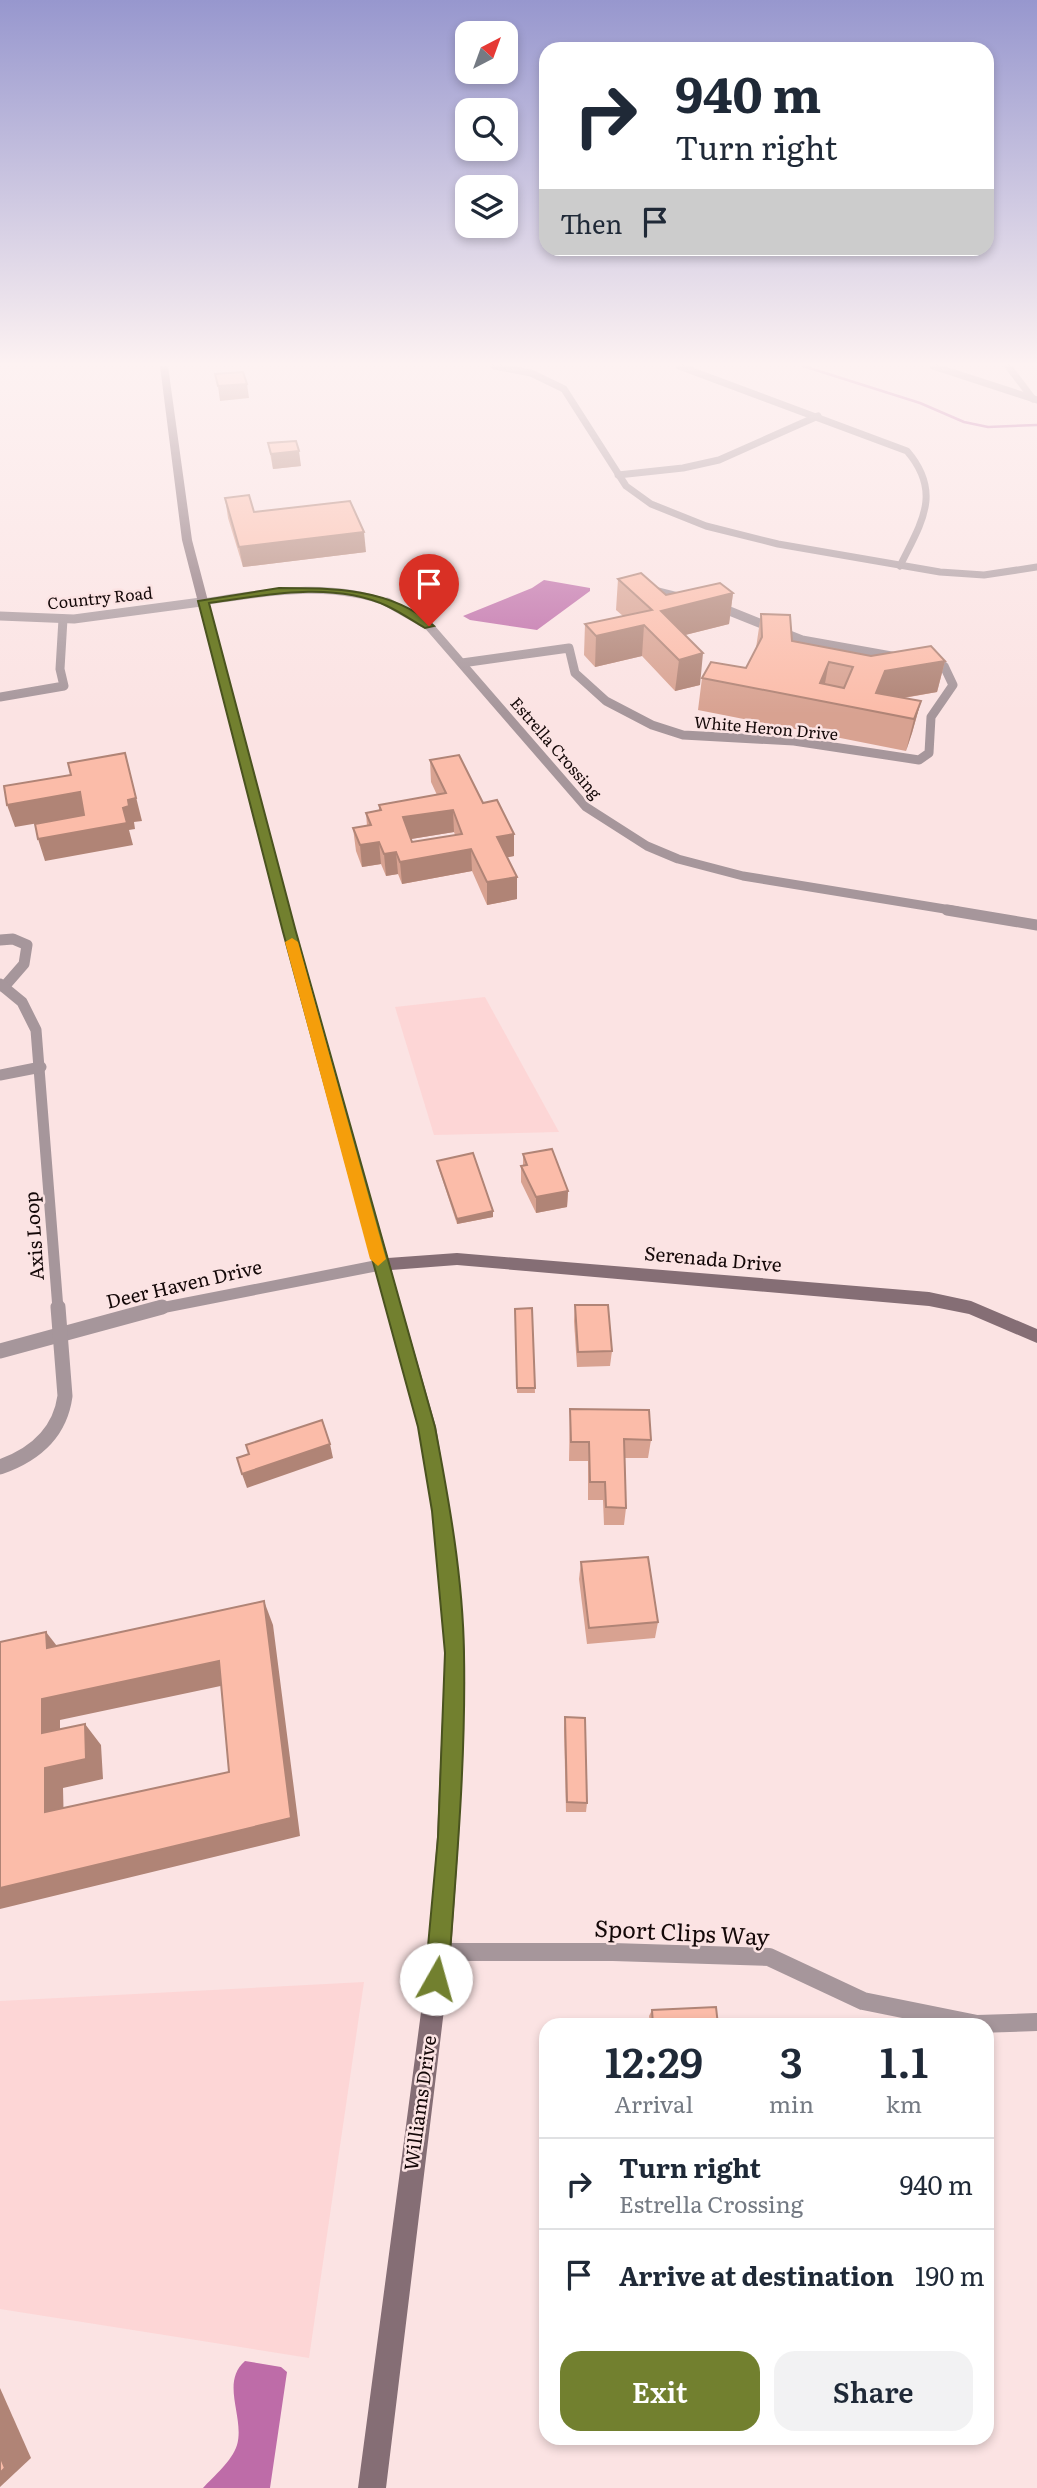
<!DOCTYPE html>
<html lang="en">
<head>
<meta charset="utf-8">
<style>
  body { margin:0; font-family:Literata,serif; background:#f2f2f3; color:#1f2937; height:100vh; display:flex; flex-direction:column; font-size:26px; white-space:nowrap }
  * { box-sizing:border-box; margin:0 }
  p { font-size:23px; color:#747a83 }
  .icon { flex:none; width:38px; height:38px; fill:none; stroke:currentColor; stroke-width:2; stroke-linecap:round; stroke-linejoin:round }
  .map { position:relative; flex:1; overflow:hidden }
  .panel { position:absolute; left:539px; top:2018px; width:455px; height:427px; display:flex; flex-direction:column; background:#fff; border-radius:21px; box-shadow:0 4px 10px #0003 }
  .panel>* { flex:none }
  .top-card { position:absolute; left:539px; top:42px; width:455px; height:214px; border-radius:21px; box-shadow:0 4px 10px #0003; background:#fff; color:#1f2937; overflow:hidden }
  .needle { width:46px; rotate:41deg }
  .tools { position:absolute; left:455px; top:21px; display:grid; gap:14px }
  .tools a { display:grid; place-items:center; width:63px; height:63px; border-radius:14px; background:#fff; box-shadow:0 4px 10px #0003; font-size:35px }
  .pin { position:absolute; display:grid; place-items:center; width:60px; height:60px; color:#fff; margin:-72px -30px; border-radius:50% 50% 50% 0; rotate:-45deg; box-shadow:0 0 7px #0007 }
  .pin .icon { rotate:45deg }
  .me { position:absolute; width:77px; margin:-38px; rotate:7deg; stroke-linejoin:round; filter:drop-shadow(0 0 5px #0008) }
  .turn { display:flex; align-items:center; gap:24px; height:147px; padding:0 21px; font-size:32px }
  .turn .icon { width:91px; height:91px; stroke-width:2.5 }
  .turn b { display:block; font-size:49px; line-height:60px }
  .then { display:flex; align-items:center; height:66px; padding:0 21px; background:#0003; gap:14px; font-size:26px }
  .eta { display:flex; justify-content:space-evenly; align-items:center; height:119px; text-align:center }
  .eta b { font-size:42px; font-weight:600; line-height:49px }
  .button { display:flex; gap:14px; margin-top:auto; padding:14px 21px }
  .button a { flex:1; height:80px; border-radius:21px; background:#72802f; color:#fff; font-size:28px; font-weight:600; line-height:80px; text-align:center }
  .button a+a { background:#f2f2f3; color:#1f2937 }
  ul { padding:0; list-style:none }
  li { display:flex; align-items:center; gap:21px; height:91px; padding:0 21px; border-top:2px solid #e0e1e3 }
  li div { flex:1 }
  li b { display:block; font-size:26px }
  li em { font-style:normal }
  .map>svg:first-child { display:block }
  .built { fill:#fdd6d6 }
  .water { fill:#be6ca8 }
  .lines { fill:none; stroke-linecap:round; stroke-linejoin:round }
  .stream { stroke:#be6ca8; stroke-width:2.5 }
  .street-far4 { stroke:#a6969b; stroke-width:7 }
  .street-far3 { stroke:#a6969b; stroke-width:9 }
  .street-far2 { stroke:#a6969b; stroke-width:11 }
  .street-far1 { stroke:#a6969b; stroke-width:15 }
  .street { stroke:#a6969b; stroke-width:18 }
  .secondary { fill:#856e75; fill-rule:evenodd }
  .wall { fill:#d8a291; fill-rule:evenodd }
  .shaded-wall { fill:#b08476 }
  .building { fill:#fbbca9; stroke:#b08476; stroke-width:2; fill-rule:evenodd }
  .route { fill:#72802f; stroke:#4a531f; stroke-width:2 }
  .slow { fill:#f59e0b }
  .labels { text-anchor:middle; stroke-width:5; stroke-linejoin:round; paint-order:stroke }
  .far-street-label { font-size:16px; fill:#140808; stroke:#fbe3e3 }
  .street-label { font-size:19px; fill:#140808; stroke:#fbe3e3 }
  .near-street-label { font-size:23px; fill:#140808; stroke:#fbe3e3 }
</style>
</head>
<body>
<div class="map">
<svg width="1037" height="2488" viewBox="0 0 1037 2488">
  <rect width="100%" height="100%" fill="#fbe3e3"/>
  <g class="built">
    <polygon points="485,997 559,1132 434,1135 395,1007"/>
    <polygon points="364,1982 309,2358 0,2309 0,2001"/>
  </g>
  <g class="water">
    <polygon points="544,580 590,588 590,591 537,630 470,620 463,616 532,588"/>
    <path d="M245,2361L281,2367L287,2372L270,2488H203C214,2476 232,2461 237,2445C245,2417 220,2383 245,2361Z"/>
  </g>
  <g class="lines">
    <polyline class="stream" points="803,366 920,403 964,422 988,427 1037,425"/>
    <g class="street-far4">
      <polyline points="494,366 531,373 564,389 626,486 651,504 706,526 778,544 940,572 984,575 1037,567"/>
      <path d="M679,366L907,451C943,493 921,523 900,566"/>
      <polyline points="933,366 1037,400"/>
      <polyline points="1008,366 1033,399"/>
      <polyline points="618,475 683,468 719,460 818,416"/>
      <polyline points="646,588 686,598"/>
      <path d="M188,604C256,595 324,578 391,604"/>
    </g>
    <g class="street-far3">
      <polyline points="387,602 429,626 586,807 647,846 678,859 743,876 957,911"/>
      <polyline points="717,606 802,640 897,657"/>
      <polyline points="0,616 74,619 201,602"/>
      <polyline points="462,663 569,648 575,673 606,701 652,725 683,735 794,741 919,760 929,753 931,717 953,685 944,666 929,662"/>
      <polyline points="0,697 64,686 60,669 63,619"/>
    </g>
    <g class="street-far2">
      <polyline points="947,910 1037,925"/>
      <polyline points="0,940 13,939 27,945 24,964 4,987"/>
      <polyline points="0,984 22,1002 36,1030 58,1309"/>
      <polyline points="0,1075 41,1067"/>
      <polyline points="156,1309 380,1265"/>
    </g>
    <g class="street-far1">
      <polyline points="0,1351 162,1307"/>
      <path d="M0,1467C34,1455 60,1433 65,1396L58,1307"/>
    </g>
    <polyline class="street" points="440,1952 613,1952 769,1957 863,2001 977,2024 1037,2022"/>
    <polygon class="secondary" points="160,366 168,366 192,540 295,932 388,1258 457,1253 929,1292 971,1301 1037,1329 1037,1343 969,1314 929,1306 457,1265 391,1270 436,1427 453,1530 465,1653 459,1837 451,1952 386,2488 358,2488 429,1952 437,1837 445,1653 435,1530 418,1427 283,932 182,540"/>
  </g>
  <g class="wall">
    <polygon points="268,443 301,466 273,469"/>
    <polygon points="225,498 254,512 366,552 243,567 228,518"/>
    <polygon points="618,579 666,595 733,593 729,624 685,635 700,685 675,691 642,656 595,667 584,655 585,624 623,616 616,610"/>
    <polygon points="761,614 792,641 871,656 945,661 937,692 904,698 921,701 912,733 906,751 698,710 702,678 746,668 756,648"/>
    <path d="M430,760L483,803L514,834V856L507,857L517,877V899L487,905L472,871L402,884L398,874L386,876L381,864L362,867L356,851L353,828L367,826L366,813L379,810V805L437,795L431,782ZM454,832L455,835L412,842L411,839Z"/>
    <polygon points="523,1154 568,1191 567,1207 536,1213 521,1182 521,1166 523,1165"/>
    <polygon points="437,1161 493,1217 457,1224 438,1166"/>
    <polygon points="575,1305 612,1351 610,1366 577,1367 574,1321"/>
    <polygon points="532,1308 535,1393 517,1393 515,1309"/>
    <polygon points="570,1409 651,1440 648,1458 625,1458 626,1508 624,1525 604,1525 603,1500 588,1500 588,1461 569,1461"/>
    <polygon points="581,1562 658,1622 655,1638 587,1644 579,1579"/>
    <polygon points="565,1717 587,1803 586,1812 566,1812 564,1728"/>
    <polygon points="652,2010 718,2025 650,2025 649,2016"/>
  </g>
  <g class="shaded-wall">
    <polygon points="247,384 249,398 220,401 218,386"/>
    <polygon points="299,451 301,466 273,469 271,454"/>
    <polygon points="364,532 366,552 243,567 239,547"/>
    <polygon points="733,593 729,624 661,641 661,611"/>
    <polygon points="644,625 642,656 595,667 596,636"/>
    <polygon points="703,653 700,685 675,691 679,660"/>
    <polygon points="945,661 937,692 878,702 876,693 885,671"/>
    <polygon points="829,662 823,694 820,683"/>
    <polygon points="921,701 912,733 906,751 914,719"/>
    <polygon points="125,753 142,821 134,822 135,829 129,830 133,845 45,861 38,839 123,808"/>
    <polygon points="80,792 86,815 15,827 7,805"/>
    <polygon points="453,810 454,832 405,840 403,817"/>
    <polygon points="514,834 514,856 498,859 497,837"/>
    <polygon points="379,842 381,864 362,867 360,845"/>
    <polygon points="471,849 472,871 402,884 400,862"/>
    <polygon points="396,852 398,874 386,876 384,854"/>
    <polygon points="517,877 517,899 487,905 487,882"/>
    <polygon points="568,1191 567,1207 536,1213 536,1197"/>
    <polygon points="493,1211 493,1217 457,1224 457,1219"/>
    <polygon points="330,1444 333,1458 247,1488 242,1474"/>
    <polygon points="264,1601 273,1625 300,1836 0,1909 0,1888 291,1818"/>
    <polygon points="46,1632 64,1655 47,1648"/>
    <polygon points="219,1661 230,1684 60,1720 60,1754 42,1733 42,1699"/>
    <polygon points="85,1724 101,1745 103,1779 63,1788 64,1830 45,1812 45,1768"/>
    <polygon points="0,2388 31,2458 0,2487"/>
  </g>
  <g class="building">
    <polygon points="243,372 247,384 218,386 215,374"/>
    <polygon points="296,441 299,451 271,454 268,443"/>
    <polygon points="249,495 254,512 350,501 364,532 239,547 225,498"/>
    <polygon points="641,573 666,595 720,583 733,593 661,611 703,653 679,660 644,625 596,636 585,624 652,610 618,579"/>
    <path d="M761,614L790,615L792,641L871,656L931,646L945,661L885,671L876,693L921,701L914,719L702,678L711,662L746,668L762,637ZM829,662L853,667L844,688L820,683Z"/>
    <polygon points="125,753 136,798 128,800 129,806 123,808 127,823 38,839 35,824 84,815 80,792 7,805 4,786 71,775 68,763"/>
    <path d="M459,755L483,803L497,800L514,834L497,837L517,877L487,882L471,849L400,862L396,852L384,854L379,842L360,845L353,828L371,825L366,813L381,810L379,805L446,793L430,760ZM453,810L462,834L412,842L403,817Z"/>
    <polygon points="552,1149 568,1191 536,1197 521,1166 527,1165 523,1154"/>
    <polygon points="473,1153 493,1211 457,1219 437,1161"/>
    <polygon points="575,1305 608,1305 612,1351 578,1352"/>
    <polygon points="532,1308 535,1388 517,1388 515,1309"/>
    <polygon points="570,1409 649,1410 651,1440 624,1439 626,1508 606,1507 605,1482 590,1482 589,1442 571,1442"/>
    <polygon points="322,1420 330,1444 242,1474 237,1458 249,1454 246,1445"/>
    <polygon points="648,1557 658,1622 589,1628 581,1562"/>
    <path d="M264,1601L291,1818L0,1888V1642L46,1632L47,1648ZM219,1661L229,1772L45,1812V1768L86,1759L85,1724L42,1733V1699Z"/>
    <polygon points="565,1717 585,1718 587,1803 567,1802"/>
    <polygon points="716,2007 718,2025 653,2025 652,2010"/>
    <polygon points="0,2456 5,2468 0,2473"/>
  </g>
  <linearGradient id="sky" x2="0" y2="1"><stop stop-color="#9797ce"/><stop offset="0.51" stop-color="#fdf2f2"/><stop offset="1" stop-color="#fdf2f2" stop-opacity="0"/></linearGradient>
  <rect width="1037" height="714" fill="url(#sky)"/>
  <path class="route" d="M279,588C332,588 392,588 434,626L425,628C413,621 400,612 387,606C333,581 265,595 209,603L296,932L435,1427C449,1501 463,1578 464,1654C466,1762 456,1871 448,1979L444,1987L436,1990L428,1987L425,1979L438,1837L445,1653L432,1511L418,1427L283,932L198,601Z"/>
  <polygon class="slow" points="292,938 298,942 386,1259 378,1266 370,1259 285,942"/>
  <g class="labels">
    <g class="far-street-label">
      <text transform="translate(100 598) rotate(-6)" y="6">Country Road</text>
      <text transform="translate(766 728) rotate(5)" y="6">White Heron Drive</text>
      <text transform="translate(556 748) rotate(49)" y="6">Estrella Crossing</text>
    </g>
    <g class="street-label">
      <text transform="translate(34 1236) rotate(-94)" y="7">Axis Loop</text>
      <text transform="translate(713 1259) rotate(5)" y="7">Serenada Drive</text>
      <text transform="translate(184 1284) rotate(-13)" y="7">Deer Haven Drive</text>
      <text transform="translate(420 2103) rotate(-82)" y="7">Williams Drive</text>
    </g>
    <g class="near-street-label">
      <text transform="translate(682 1933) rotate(3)" y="8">Sport Clips Way</text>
    </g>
  </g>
</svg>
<div class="tools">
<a><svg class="needle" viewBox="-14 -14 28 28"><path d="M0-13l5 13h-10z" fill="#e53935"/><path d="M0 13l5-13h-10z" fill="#747a83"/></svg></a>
<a><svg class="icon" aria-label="search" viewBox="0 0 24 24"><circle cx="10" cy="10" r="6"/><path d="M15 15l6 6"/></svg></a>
<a><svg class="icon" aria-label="layers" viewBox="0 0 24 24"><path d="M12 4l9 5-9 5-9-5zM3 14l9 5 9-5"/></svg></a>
</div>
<div class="pin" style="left:429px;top:626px;background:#d93025"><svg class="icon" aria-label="arrive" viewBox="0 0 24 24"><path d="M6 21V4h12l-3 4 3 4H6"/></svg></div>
<svg class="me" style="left:436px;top:1979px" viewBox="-20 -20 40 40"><circle r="19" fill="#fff"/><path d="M0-13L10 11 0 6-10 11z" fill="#72802f"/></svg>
<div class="top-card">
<div class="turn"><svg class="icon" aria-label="right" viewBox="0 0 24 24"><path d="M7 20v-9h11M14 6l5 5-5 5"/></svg><div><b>940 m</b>Turn right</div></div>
<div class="then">Then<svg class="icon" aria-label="arrive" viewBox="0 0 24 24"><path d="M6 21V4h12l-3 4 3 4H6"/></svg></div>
</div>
<section class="panel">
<div class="eta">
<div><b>12:29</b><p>Arrival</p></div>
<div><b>3</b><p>min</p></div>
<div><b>1.1</b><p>km</p></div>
</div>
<ul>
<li><svg class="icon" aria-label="right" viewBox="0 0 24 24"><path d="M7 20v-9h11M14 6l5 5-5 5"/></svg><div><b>Turn right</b><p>Estrella Crossing</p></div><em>940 m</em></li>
<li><svg class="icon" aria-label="arrive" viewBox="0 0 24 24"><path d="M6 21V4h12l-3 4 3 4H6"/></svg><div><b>Arrive at destination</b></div><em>190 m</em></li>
</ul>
<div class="button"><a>Exit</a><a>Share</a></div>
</section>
</div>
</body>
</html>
